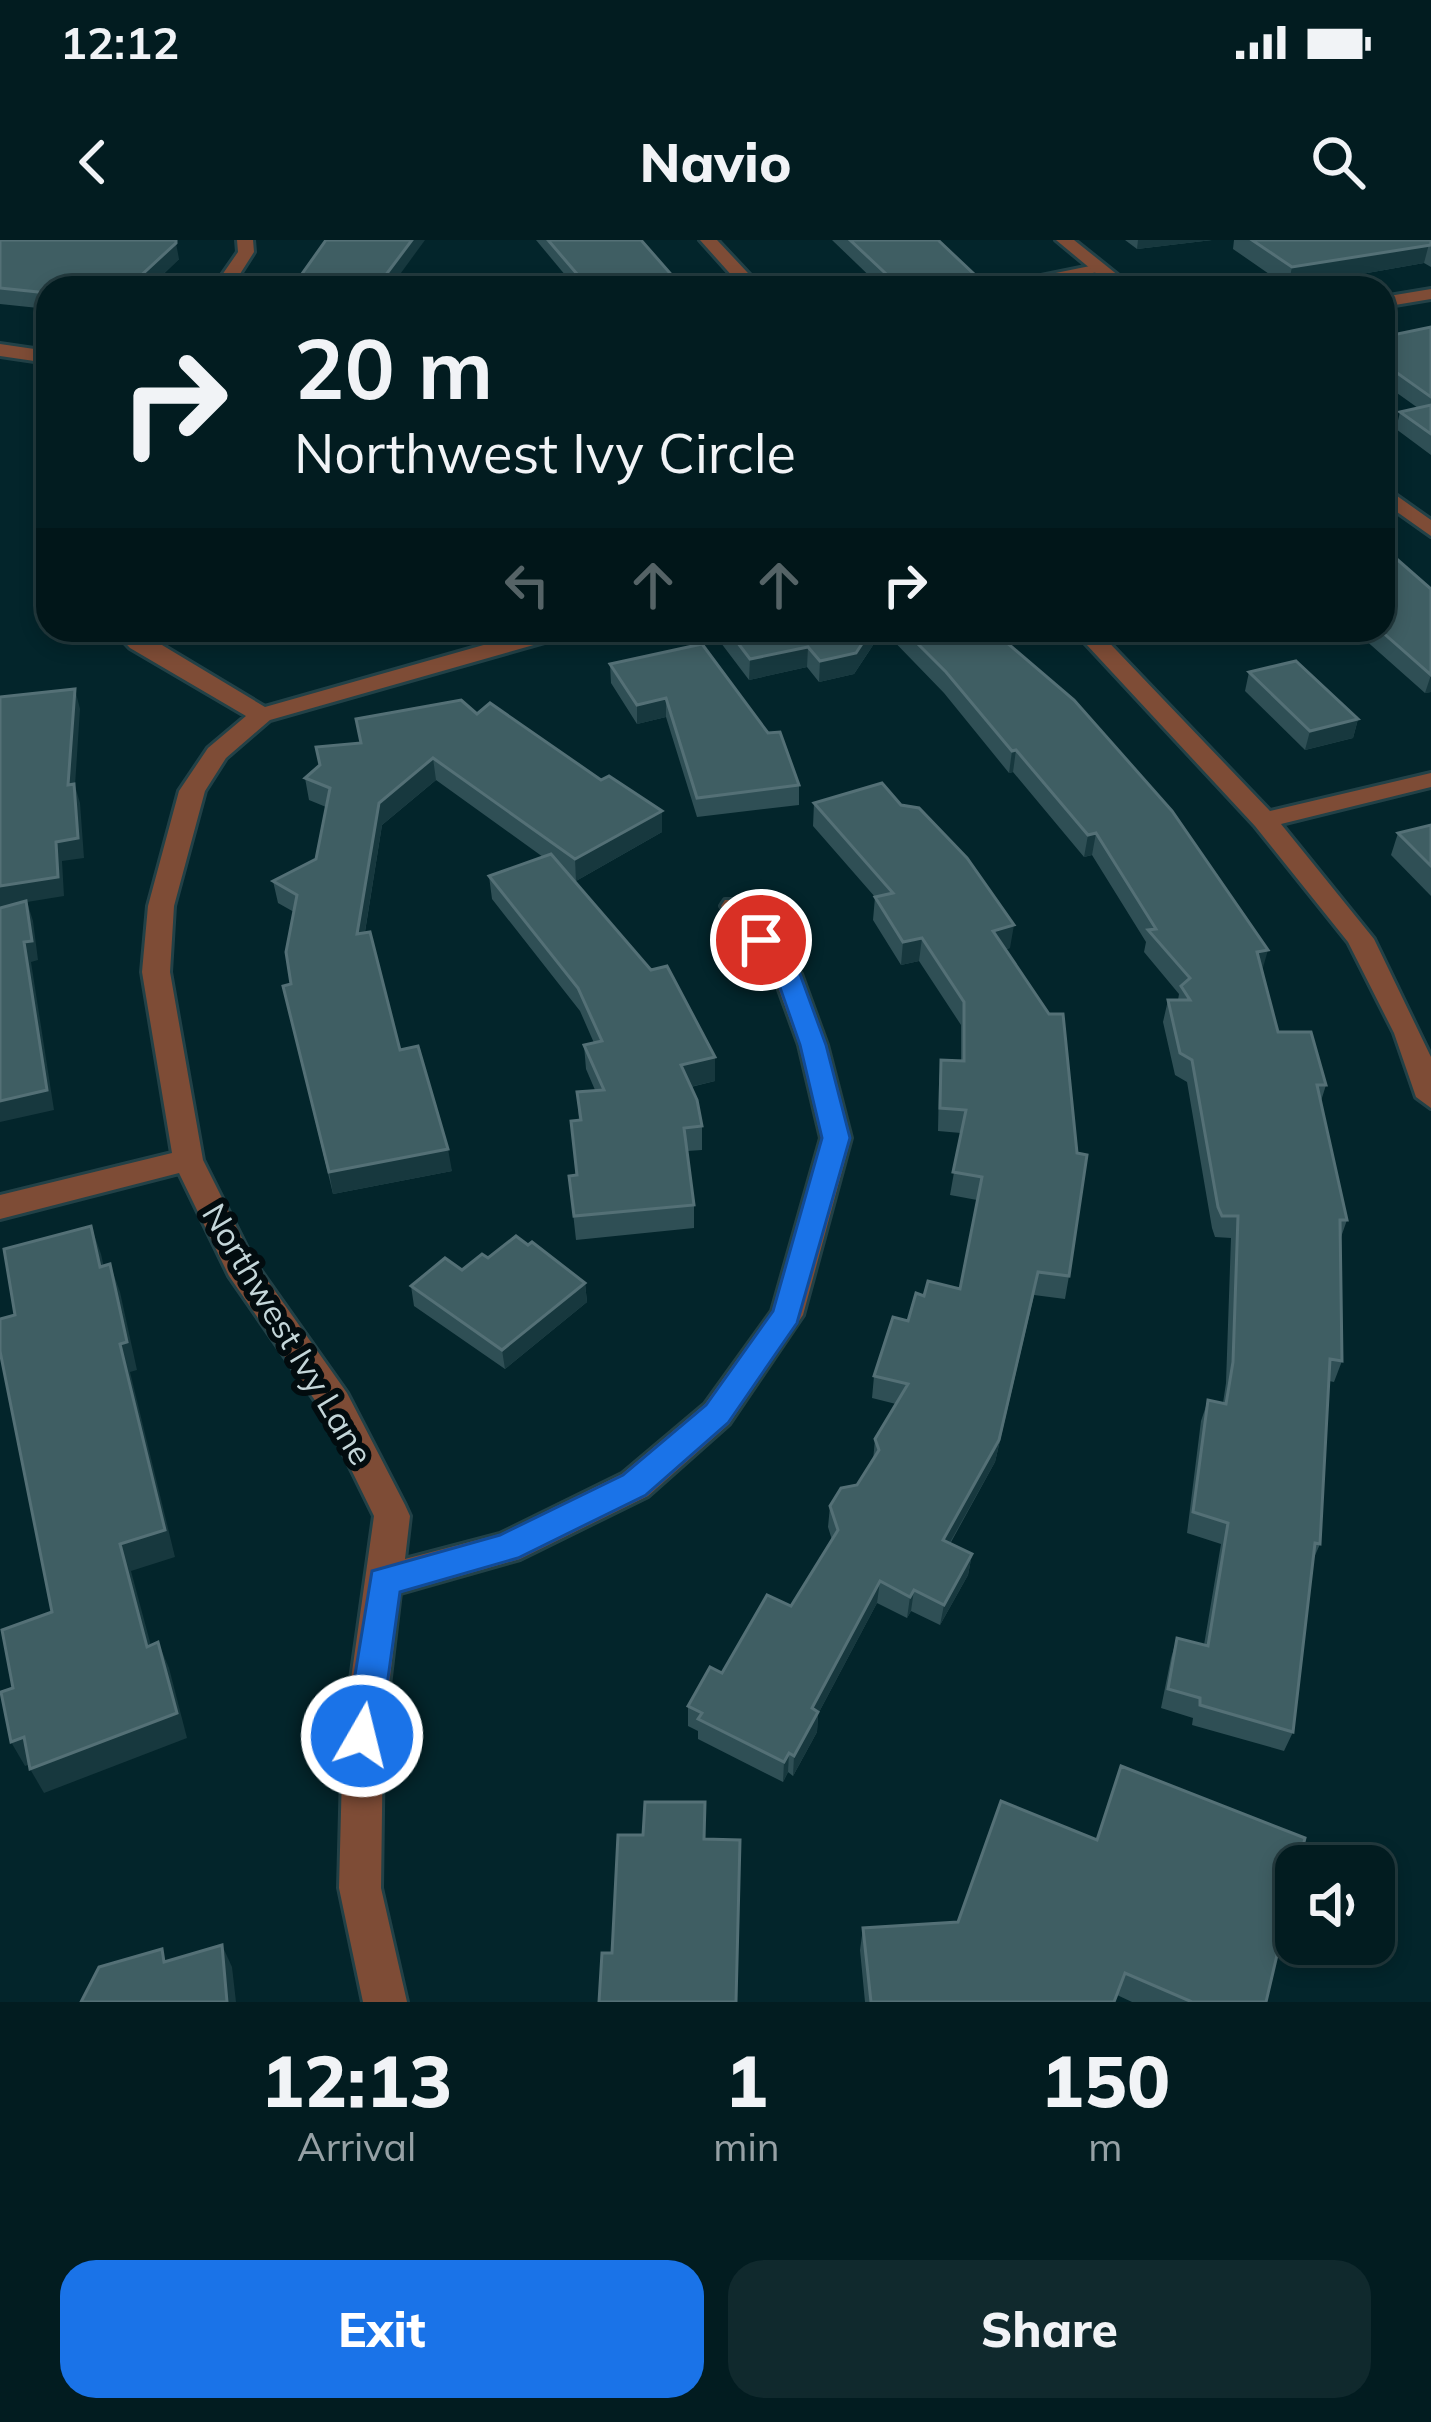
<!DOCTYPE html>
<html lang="en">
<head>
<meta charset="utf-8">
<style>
  body { margin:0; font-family:Mulish,sans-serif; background:#10292d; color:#f1f3f6; height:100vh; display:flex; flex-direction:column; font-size:45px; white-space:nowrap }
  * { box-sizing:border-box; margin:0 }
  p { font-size:39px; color:#96a1a5 }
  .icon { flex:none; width:66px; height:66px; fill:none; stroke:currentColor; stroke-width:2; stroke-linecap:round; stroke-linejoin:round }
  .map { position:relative; height:1762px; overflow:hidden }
  .sheet { display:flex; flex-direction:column; background:#021c20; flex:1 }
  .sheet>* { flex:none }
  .guide { position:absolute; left:36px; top:36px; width:1359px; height:366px; border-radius:36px; box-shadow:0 6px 18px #0003,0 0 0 3px #233a3e; background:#021c20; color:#f1f3f6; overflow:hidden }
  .controls { position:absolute; left:1275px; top:1605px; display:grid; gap:24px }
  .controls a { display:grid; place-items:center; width:120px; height:120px; border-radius:24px; background:#021c20; box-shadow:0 6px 18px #0003,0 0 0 3px #233a3e; font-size:60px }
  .pin { position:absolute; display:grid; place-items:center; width:102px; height:102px; color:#fff; margin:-51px; border:6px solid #fff; border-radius:50%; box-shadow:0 3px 12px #0007 }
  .me { position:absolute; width:132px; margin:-66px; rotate:8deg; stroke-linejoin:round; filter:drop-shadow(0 0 9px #0008) }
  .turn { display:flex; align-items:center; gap:42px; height:252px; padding:0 60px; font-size:54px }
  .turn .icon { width:156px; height:156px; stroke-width:2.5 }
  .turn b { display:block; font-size:84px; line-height:102px }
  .lanes { display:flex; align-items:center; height:114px; padding:0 60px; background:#0003; justify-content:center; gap:60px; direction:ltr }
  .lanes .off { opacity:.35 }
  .eta { display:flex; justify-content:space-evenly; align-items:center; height:204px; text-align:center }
  .eta b { font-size:72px; font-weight:800; line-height:84px }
  .cta { display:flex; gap:24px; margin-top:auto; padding:24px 60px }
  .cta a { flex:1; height:138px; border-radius:36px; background:#1a73e8; color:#fff; font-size:48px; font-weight:800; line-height:138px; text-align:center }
  .cta a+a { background:#10292d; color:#f1f3f6 }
  .status { display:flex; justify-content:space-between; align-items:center; height:84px; padding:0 60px; background:#021c20; direction:ltr }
  .status svg { height:33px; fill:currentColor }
  header { display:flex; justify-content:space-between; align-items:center; height:156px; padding:0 60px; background:#021c20; font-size:54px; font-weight:800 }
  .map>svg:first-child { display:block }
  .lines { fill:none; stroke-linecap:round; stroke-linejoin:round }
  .service-casing { stroke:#224147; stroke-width:6 }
  .minor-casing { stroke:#224147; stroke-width:6 }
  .tertiary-casing { stroke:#224147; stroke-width:6 }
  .service { fill:#7e4c36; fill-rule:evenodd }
  .minor { fill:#7e4c36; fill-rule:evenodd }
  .tertiary { fill:#7e4c36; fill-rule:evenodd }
  .wall { fill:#2f4f55 }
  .shaded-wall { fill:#17383e }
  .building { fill:#3f5e63; stroke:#547076; stroke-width:3 }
  .route { fill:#1a73e8; stroke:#114b97; stroke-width:3 }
  .labels { text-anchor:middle; stroke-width:12; stroke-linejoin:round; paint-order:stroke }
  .street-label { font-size:33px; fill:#c4d6d9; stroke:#020c0f }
</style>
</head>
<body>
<div class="status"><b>12:12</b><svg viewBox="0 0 49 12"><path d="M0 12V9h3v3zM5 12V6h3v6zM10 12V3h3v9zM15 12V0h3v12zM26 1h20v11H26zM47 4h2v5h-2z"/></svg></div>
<header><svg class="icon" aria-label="back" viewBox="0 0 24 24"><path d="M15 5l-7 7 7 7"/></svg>Navio<svg class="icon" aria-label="search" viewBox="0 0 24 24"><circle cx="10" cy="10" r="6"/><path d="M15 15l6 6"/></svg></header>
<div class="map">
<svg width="1431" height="1762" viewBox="0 0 1431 1762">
  <rect width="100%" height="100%" fill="#03252b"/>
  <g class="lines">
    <defs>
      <polygon id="service" points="1100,24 1104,25 1104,31 1008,48 981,48"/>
      <g id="minor">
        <polygon points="237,0 253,0 254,12 231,48 213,48 238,12"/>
        <polygon points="700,0 717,0 762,48 743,48"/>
        <polygon points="1056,0 1074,0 1134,48 1114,48"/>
        <polygon points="1383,246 1431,280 1431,296 1383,262"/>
        <polygon points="113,390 137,390 265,467 536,390 572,390 569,395 270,480 226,518 205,551 174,666 170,732 203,920 253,1020 347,1153 405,1265 410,1276 405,1319 500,1294 622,1234 705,1164 772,1071 821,898 799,805 774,736 725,672 721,666 725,660 743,660 801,734 827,805 851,898 803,1075 729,1184 648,1256 520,1319 400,1353 383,1496 381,1648 407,1762 363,1762 339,1648 343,1496 374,1276 323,1172 229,1036 179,933 0,979 0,955 172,913 142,732 148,666 179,551 208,508 246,476 130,408"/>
        <polygon points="1073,390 1097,390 1270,571 1431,533 1431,547 1281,584 1374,699 1431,817 1431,868 1416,857 1394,793 1348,702 1255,586"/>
      </g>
      <g id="tertiary">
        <polygon points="1431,49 1431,59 1383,67 1383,57"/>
        <polygon points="0,104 48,111 48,123 0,116"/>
      </g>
    </defs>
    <use href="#service" class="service-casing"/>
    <use href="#minor" class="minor-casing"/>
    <use href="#tertiary" class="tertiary-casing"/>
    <use href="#service" class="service"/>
    <use href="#minor" class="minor"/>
    <use href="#tertiary" class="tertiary"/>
  </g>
  <g class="wall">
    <polygon points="0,0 179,19 149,48 48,48 48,69 0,64"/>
    <polygon points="536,0 641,0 683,48 576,48"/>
    <polygon points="832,0 938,0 975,35 974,48 882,48"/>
    <polygon points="1125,0 1212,0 1137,9"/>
    <polygon points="1234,0 1431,0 1431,27 1424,23 1288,47 1233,9"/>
    <polygon points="1431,87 1431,215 1396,189 1400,172 1418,168 1383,143 1383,97"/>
    <polygon points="1431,349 1431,452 1425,453 1354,390 1383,390"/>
    <polygon points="721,390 883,390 854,434 819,442 807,427 749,440 721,403"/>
    <polygon points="883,390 992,390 1262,731 1278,792 1326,845 1321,861 1347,980 1340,1000 1342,1121 1334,1142 1329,1141 1320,1304 1313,1320 1293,1492 1284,1511 1192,1485 1193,1478 1161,1468 1171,1418 1177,1398 1204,1405 1221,1304 1187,1293 1201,1181 1208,1160 1223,1163 1226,1143 1231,998 1215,997 1212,988 1187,842 1175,835 1163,782 1168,760 1178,760 1179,754 1144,712 1146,702 1092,615 1084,617 1013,532 1009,533 944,453"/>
    <polygon points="610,424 768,493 799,545 799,565 697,577 666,477 637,484 611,443"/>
    <polygon points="1249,432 1358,479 1353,498 1305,510 1245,451"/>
    <polygon points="477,474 662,592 576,641 572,638 715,841 691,847 702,886 702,910 687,911 694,965 694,988 576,1000 569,936 576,936 571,881 579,880 577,852 595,850 586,829 584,805 594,803 580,771 492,659 489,636 543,617 436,540 382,585 365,692 400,810 452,931 333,954 283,746 291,744 294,672 278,663 273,641 316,619 326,567 309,560 305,538 319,526 316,507 360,503"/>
    <polygon points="814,563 1010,708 1006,709 1069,1036 1065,1059 1034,1055 995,1222 950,1304 972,1314 968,1335 940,1385 911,1371 907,1378 877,1363 818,1474 817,1492 793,1536 788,1532 783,1542 698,1499 698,1491 688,1486 688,1466 791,1366 832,1300 828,1287 830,1266 857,1245 873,1221 875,1199 896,1164 872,1158 874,1136 924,1056 960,1049 977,960 950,955 961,893 938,891 939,843 941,820 961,821 961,785 919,721 901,725 873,680 875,657 813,586"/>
    <polygon points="1431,585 1431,656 1391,615 1398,593"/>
    <polygon points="488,1018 585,1043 587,1062 505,1129 414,1066 411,1046 462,1030"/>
    <polygon points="958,1682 1266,1762 1132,1762 1117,1755 1114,1762 865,1762 860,1710 863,1688"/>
  </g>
  <g class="shaded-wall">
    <polygon points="412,0 425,0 390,48 376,48"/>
    <polygon points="1138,0 1212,0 1137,9"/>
    <polygon points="176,3 179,19 149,48 137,48 135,41"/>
    <polygon points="1429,4 1424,23 1288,47 1292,27"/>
    <polygon points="975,35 974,48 899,48 899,46"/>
    <polygon points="115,39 117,48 104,48"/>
    <polygon points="290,390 317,390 291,397"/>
    <polygon points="871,390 883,390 854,434 819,442 820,421"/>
    <polygon points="808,407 807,427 749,440 750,419"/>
    <polygon points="1431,435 1431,452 1425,453"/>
    <polygon points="75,449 80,469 75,546 80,563 84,618 62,621 64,656 27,662 33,681 38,720 31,722 54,870 0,882 0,646 56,602 68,545"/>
    <polygon points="666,458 666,477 637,484 637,465"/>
    <polygon points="1358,479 1353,498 1305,510 1310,491"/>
    <polygon points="1016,510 1013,532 1009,533 1012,511"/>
    <polygon points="433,518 436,540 382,585 361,716 357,694 379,563"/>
    <polygon points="662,571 662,592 576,641 575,619"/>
    <polygon points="1096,593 1092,615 1084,617 1088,595"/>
    <polygon points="1014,685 1010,708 990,713 993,691"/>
    <polygon points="922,698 919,721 901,725 903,702"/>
    <polygon points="1268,710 1262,731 1257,712"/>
    <polygon points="715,817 715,841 681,849 681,825"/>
    <polygon points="448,909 452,931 333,954 329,932"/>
    <polygon points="91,986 101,1014 110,1055 100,1027"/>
    <polygon points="110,1024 120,1052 137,1130 130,1132 175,1317 131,1331 158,1432 147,1407 120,1304"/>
    <polygon points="1038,1032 995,1222 939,1322 943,1300"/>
    <polygon points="585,1043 587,1062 505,1129 502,1110"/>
    <polygon points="972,1314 968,1335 940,1385 944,1365"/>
    <polygon points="880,1341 877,1363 818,1474 817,1492 793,1536 794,1516 812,1468"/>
    <polygon points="914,1350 911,1371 907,1378 910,1357"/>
    <polygon points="158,1402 169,1428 187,1498 44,1553 30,1529"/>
    <polygon points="24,1497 37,1522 25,1526 11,1502"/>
    <polygon points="789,1513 788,1532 783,1542 784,1522"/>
    <polygon points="222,1705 232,1727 236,1762 227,1762"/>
  </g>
  <g class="building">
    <polygon points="0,0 176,0 176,3 135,41 115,39 104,48 48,48 48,53 0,48"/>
    <polygon points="326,0 412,0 376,48 292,48"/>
    <polygon points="548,0 641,0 683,48 589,48"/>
    <polygon points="850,0 938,0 975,35 899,46"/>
    <polygon points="1252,0 1431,0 1431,5 1292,27"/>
    <polygon points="1431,87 1431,157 1383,123 1383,97"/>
    <polygon points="1431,165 1431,194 1400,172"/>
    <polygon points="1383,307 1431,349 1431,435 1380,390 1383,390"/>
    <polygon points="728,390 871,390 856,413 820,421 808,407 750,419"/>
    <polygon points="904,390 992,390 1074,460 1172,571 1268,710 1257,712 1278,792 1311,792 1326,845 1317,845 1347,980 1340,980 1342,1121 1330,1119 1320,1304 1315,1303 1293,1492 1200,1465 1200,1458 1168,1449 1177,1398 1208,1406 1228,1283 1193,1272 1208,1160 1226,1164 1233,1122 1238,976 1222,976 1218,967 1192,820 1180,813 1168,760 1190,760 1181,746 1190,738 1148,690 1156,689 1096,593 1088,595 1016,510 1012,511 946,432"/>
    <polygon points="702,404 768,493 780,492 799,545 697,558 666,458 637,465 610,424"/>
    <polygon points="1296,421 1358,479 1310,491 1249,432"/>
    <polygon points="75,449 68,545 74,544 78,598 56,602 58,637 0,646 0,457"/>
    <polygon points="461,460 477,474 490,463 601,540 609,536 662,571 575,619 433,518 379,563 357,694 370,692 400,810 418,806 448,909 329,932 283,746 291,744 286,712 297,655 273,641 316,619 330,548 305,538 320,525 316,507 361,503 356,479"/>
    <polygon points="882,543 901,565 919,568 967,618 1014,685 993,691 1049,774 1063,774 1077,913 1087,915 1069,1036 1038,1032 999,1200 943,1300 972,1314 944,1365 914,1350 910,1357 880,1341 812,1468 818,1472 794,1516 789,1513 784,1522 698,1479 702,1473 688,1466 710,1427 722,1433 767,1355 791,1366 838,1290 830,1266 841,1248 857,1245 879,1210 875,1199 908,1144 874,1136 893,1077 908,1081 916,1053 924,1056 928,1041 960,1049 982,937 953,932 966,870 940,868 941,820 964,821 964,762 922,698 903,702 875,657 893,653 814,563"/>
    <polygon points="1431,585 1431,626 1398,593"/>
    <polygon points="551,614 651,730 667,726 715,817 681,825 697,860 702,886 684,888 694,965 574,976 569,936 577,935 571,881 581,880 577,852 604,850 584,805 602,801 578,748 489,636"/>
    <polygon points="26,661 32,701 24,702 47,850 0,861 0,668"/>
    <polygon points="91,986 100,1027 110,1024 127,1102 120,1104 165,1290 120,1304 147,1407 158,1402 177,1473 30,1529 24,1497 11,1502 1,1452 13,1448 2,1390 52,1372 0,1111 0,1079 15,1075 4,1009"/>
    <polygon points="516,996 528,1005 532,1002 585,1043 502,1110 411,1046 445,1018 462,1030 482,1014 488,1018"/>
    <polygon points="1121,1526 1305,1598 1298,1626 1296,1626 1296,1634 1266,1762 1192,1762 1125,1733 1114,1762 871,1762 863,1688 958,1682 1001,1561 1097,1600"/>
    <polygon points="645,1562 705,1562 704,1599 740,1600 736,1762 599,1762 602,1713 612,1713 618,1595 643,1595"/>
    <polygon points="222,1705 227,1762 81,1762 99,1727 162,1709 164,1722"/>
  </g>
  <polygon class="route" points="761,692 770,694 800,734 826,805 850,898 797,1083 728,1183 646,1255 518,1318 400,1352 380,1496 375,1508 362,1513 350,1508 345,1496 372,1331 500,1295 623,1235 706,1165 773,1071 822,898 800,805 776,736 748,700"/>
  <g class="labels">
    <g class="street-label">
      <text transform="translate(288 1094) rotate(59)" y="12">Northwest Ivy Lane</text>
    </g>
  </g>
</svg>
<div class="controls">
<a><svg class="icon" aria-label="sound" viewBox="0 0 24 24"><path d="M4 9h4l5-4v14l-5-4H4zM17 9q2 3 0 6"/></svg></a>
</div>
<div class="pin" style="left:761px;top:700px;background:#d93025"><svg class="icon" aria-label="arrive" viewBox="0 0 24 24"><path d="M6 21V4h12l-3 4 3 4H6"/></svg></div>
<svg class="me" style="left:362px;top:1496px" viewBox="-20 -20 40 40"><circle r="17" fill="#1a73e8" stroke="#fff" stroke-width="3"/><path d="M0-11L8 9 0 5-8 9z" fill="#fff"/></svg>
<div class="guide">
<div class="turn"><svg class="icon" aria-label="right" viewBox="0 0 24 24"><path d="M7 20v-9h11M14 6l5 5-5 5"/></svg><div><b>20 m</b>Northwest Ivy Circle</div></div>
<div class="lanes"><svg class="icon off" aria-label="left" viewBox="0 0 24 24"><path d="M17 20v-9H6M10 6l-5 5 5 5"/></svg><svg class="icon off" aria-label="ahead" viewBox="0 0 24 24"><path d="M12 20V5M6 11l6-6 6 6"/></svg><svg class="icon off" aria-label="ahead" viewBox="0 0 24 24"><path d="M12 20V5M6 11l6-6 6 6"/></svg><svg class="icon" aria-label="right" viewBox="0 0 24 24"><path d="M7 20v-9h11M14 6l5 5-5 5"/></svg></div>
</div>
</div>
<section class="sheet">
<div class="eta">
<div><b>12:13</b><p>Arrival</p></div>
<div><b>1</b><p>min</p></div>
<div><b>150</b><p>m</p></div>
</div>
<div class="cta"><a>Exit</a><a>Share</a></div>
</section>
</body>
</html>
